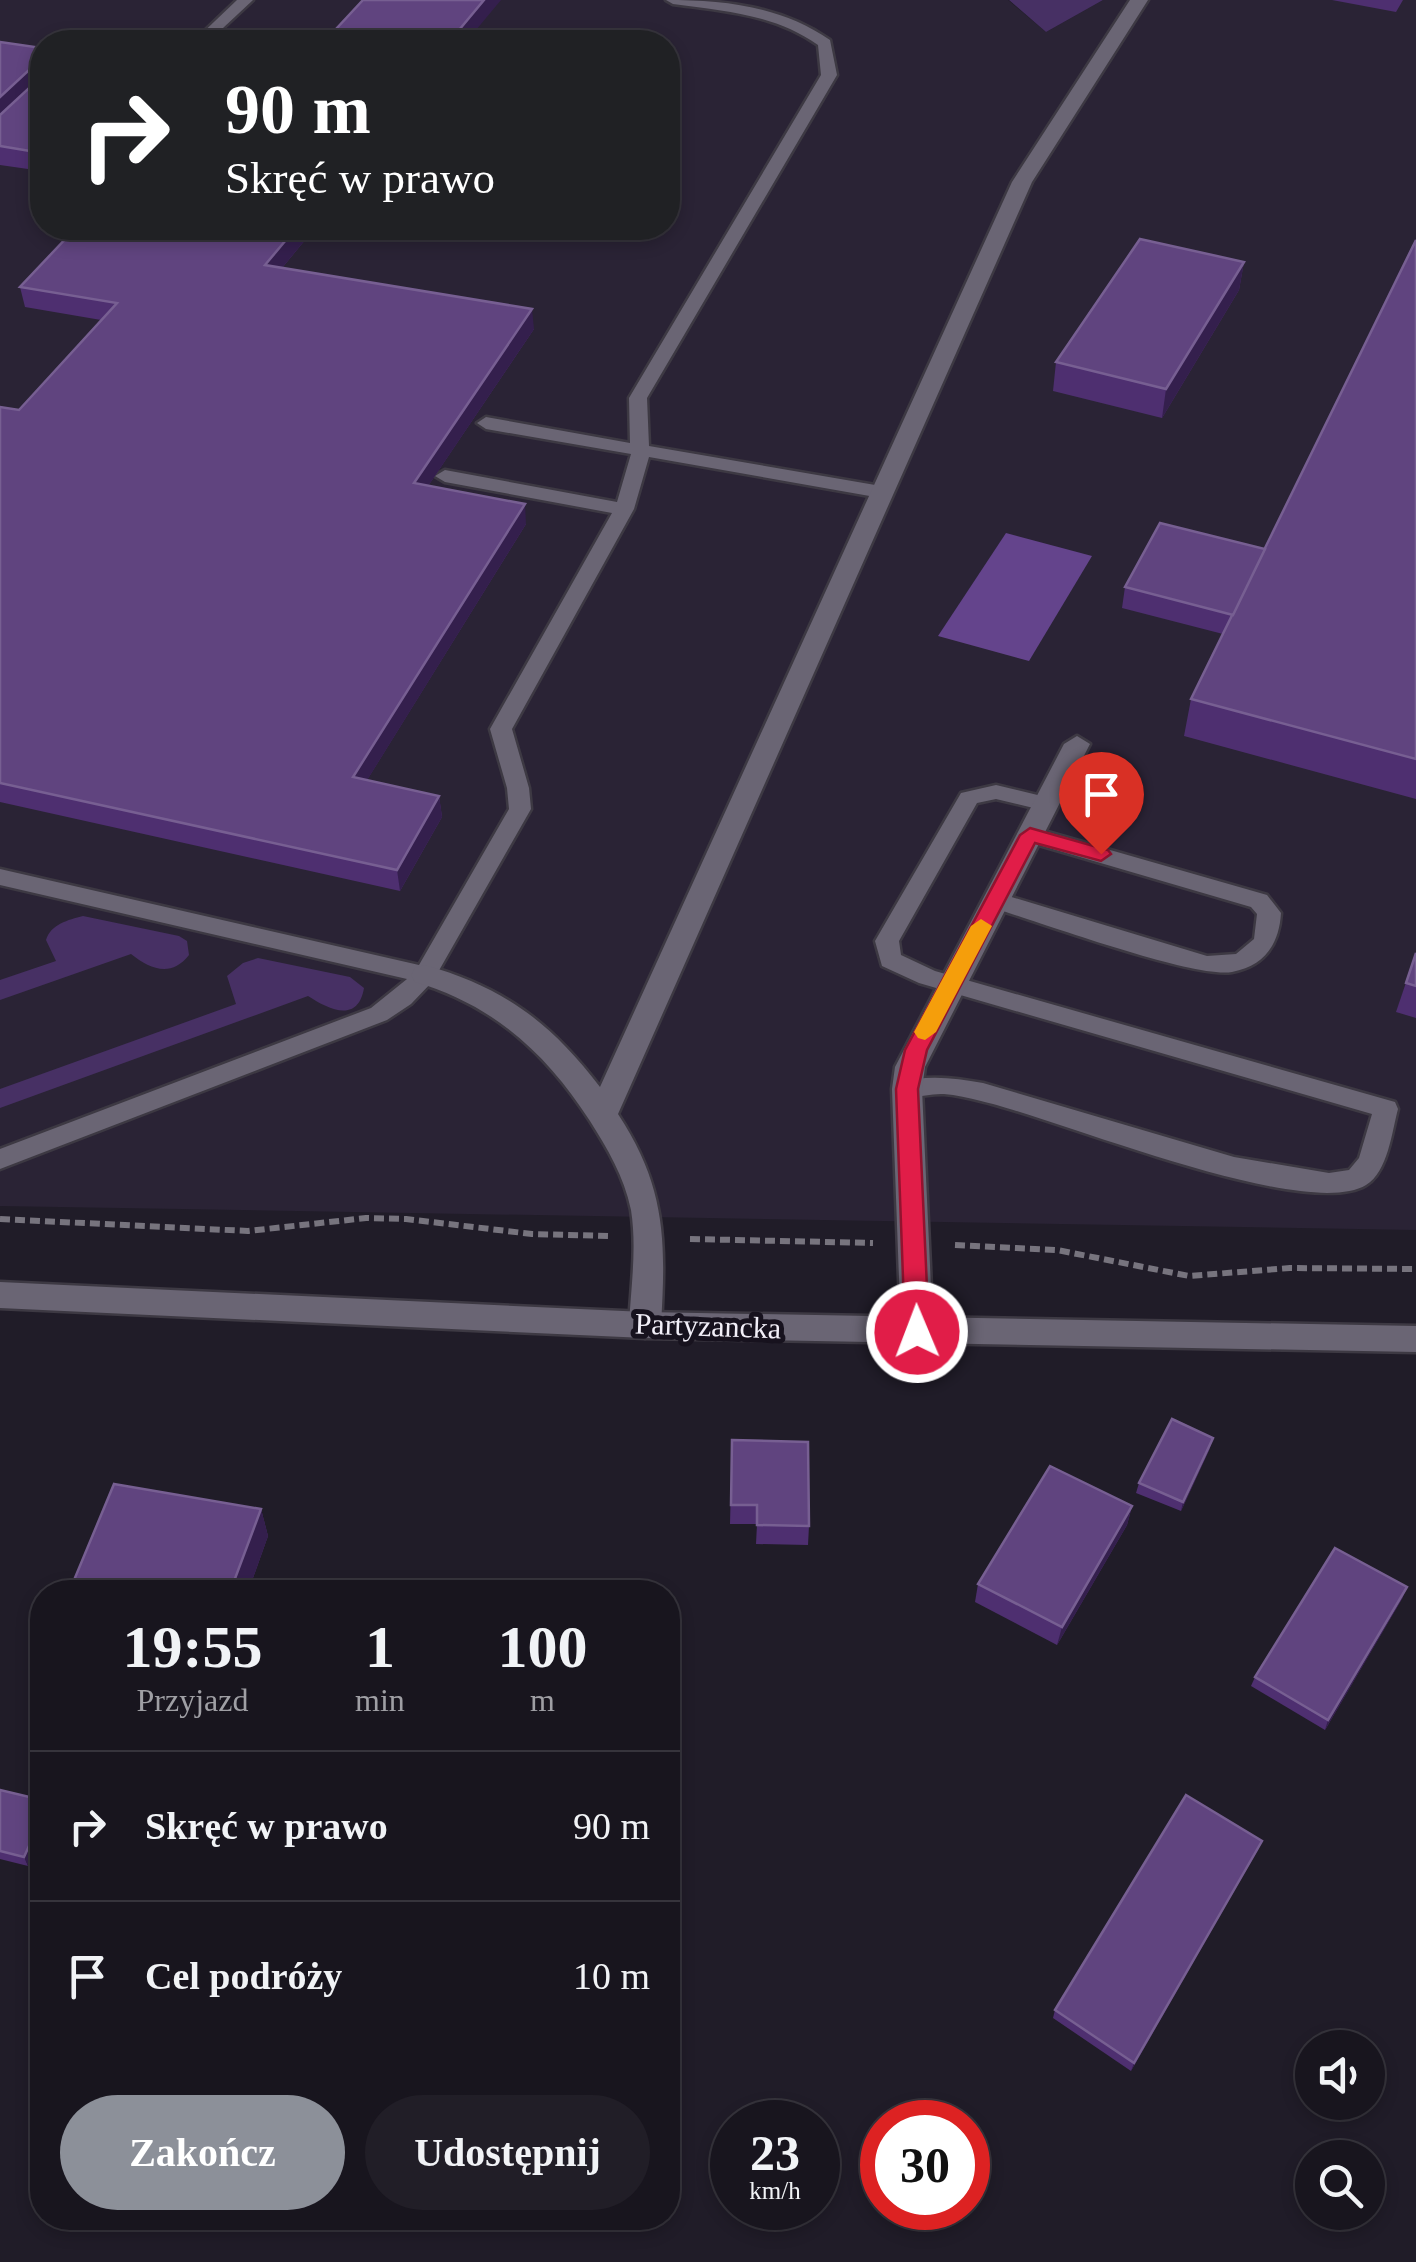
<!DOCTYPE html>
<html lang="pl">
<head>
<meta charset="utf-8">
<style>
  body { margin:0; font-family:"Times New Roman",serif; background:#211e27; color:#f1f3f6; height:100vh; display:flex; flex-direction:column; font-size:38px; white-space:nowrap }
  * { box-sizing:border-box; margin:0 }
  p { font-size:32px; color:#9f9fa4 }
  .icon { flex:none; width:55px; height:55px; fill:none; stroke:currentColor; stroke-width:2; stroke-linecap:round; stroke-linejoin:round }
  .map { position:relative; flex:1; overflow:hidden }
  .side { position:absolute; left:30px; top:1580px; width:650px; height:650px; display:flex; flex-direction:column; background:#18151e; border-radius:40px; box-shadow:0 5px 15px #0003,0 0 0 2px #36343c }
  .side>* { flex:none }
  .hud { position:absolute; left:30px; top:30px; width:650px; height:210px; border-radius:40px; box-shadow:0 5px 15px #0003,0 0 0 2px #36343c; background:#202124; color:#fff; overflow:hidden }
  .buttons { position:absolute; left:1295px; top:2030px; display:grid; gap:20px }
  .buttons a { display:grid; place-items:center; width:90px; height:90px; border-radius:50%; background:#18151e; box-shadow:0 5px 15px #0003,0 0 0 2px #36343c; font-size:50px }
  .speed { position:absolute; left:710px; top:2100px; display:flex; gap:20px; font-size:50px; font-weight:700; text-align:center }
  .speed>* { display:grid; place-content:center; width:130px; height:130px; border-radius:50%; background:#18151e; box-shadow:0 5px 15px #0003,0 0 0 2px #36343c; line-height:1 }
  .speed small { font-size:25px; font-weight:400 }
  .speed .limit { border:15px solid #d22; background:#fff; color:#111 }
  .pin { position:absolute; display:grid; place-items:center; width:85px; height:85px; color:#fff; margin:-102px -42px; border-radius:50% 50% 50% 0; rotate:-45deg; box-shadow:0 0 10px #0007 }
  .pin .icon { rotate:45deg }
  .me { position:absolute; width:110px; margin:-55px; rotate:359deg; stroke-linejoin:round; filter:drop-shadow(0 0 8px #0008) }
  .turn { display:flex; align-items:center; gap:35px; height:210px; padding:0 30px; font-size:45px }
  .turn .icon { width:130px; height:130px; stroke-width:2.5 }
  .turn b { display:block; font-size:70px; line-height:85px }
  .eta { display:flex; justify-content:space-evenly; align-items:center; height:170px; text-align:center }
  .eta b { font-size:60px; font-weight:700; line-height:70px }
  .cta { display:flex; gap:20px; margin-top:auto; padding:20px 30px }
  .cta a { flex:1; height:115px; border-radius:60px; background:#8c9099; color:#fff; font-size:40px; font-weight:700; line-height:115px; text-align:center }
  .cta a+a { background:#211e27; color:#f1f3f6 }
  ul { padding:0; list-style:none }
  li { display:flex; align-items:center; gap:30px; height:150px; padding:0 30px; border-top:2px solid #36343c }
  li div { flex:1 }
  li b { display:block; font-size:38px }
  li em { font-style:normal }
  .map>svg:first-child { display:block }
  .built { fill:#2a2335; fill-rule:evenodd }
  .green { fill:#473064 }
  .water { fill:#64448c }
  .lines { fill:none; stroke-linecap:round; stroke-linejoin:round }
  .service-casing { stroke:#3d3943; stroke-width:5 }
  .minor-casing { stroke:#3d3943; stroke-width:5 }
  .secondary-casing { stroke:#3d3943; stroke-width:5 }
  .path { stroke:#77747e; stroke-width:6; stroke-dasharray:10 5; stroke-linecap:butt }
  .service { fill:#6a6574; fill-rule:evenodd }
  .minor { fill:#6a6574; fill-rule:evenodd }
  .secondary { fill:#6a6574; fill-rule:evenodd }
  .wall { fill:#4e2f70 }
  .shaded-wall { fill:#341f4d }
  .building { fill:#60447f; stroke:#775f92; stroke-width:2.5 }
  .route { fill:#e11d48; stroke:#92132f; stroke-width:2.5 }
  .slow { fill:#f59e0b }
  .labels { text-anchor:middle; stroke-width:10; stroke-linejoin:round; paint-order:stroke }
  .street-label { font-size:30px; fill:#f2eff8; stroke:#17121e }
</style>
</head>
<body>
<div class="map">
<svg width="1416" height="2262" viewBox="0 0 1416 2262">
  <rect width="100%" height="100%" fill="#201c28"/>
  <path class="built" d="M0,0H1008L1046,32L1103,0H1416V1230L0,1206ZM42,42H668V228H42Z"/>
  <g class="green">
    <polygon points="1009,0 1103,0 1046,32"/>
    <path d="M83,916L179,936L187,941L189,955C171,978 150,969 131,954L0,1000V980L56,961L46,940C51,924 68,920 83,916Z"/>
    <path d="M258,958L350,977L364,988C358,1024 328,1009 308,996L0,1108V1089L236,1004L227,976L243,963Z"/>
  </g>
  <polygon class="water" points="1006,533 1092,556 1029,661 938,636"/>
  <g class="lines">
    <defs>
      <g id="service">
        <polygon points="237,0 253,0 208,42 193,42"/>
        <path d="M666,0C724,0 781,6 830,40L837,75L647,398L649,446L881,486L891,492L881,498L649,457L634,509L512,729L529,788L531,809L433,981L411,1004L387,1020L0,1169V1149L371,1008L407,979L0,885V869L419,965L509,809L507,788L490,729L612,513L445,482L435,476L445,470L617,502L631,454L486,429L477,423L486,417L630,443L629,398L821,75L818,45C774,14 724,11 673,4Z"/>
        <path d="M996,785L1054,799L1057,804L1046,811L996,799L977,803L899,941L901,955L935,971L1395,1102L1398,1109C1392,1131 1388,1172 1366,1185C1305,1222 1056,1118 981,1101C969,1098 956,1095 944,1094C928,1093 914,1100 898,1095L895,1089L898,1083C927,1074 954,1078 983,1083L1234,1157L1329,1173L1349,1170L1359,1158L1372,1114L919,983L882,966L875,941L961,793Z"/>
        <path d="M1030,827L1267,895L1281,913C1279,945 1264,966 1232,972C1194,979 1034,920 987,906L984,900L987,894L995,892L1207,956L1236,954L1254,939L1257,914L1251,907L1022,840L1019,835Z"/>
      </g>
      <g id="minor">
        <path d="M1130,0H1148L1032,182L618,1114C666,1187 666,1241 661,1325L656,1334L645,1338L634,1334L629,1325C631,1287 637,1248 631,1210C624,1176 607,1148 590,1121C547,1054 494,1005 415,982L411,975L415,968L425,965C505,988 550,1022 600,1087L1012,182Z"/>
        <polygon points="1077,736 1090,744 925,1067 922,1089 933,1332 928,1341 917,1345 906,1341 901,1332 892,1089 895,1067 1064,744"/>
      </g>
      <polygon id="secondary" points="0,1282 645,1312 1416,1326 1416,1352 645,1338 0,1308"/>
    </defs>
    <use href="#service" class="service-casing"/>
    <use href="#minor" class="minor-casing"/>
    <use href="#secondary" class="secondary-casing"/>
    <g class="path">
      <polyline points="0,1219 248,1231 366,1218 406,1219 532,1234 608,1236"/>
      <polyline points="690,1239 873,1243"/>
      <polyline points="955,1245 1057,1250 1189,1276 1290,1268 1416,1269"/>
    </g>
    <use href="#service" class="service"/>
    <use href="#minor" class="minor"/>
    <use href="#secondary" class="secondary"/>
  </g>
  <g class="wall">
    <polygon points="1332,0 1403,0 1396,12"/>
    <polygon points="0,42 42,48 42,171 0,165"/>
    <polygon points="70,228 315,228 282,268 534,329 428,486 526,524 367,780 439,796 442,817 400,891 0,802 0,407 19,410 101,320 25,307 20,287 67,238 66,232"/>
    <polygon points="1416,240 1416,799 1184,736 1191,699 1223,634 1122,608 1125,587 1265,549"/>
    <polygon points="1244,262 1239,290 1162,418 1053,391 1056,362"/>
    <polygon points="1416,953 1416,1018 1396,1012"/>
    <polygon points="732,1440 809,1526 808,1545 756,1544 757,1524 730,1524"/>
    <polygon points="1210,1448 1181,1511 1136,1493 1139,1483"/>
    <polygon points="1132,1506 1127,1525 1057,1645 975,1602 978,1584"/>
    <polygon points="261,1509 268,1536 248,1592 75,1592 72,1585"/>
    <polygon points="1403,1597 1325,1730 1251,1686 1255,1677"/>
    <polygon points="0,1790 28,1866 0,1859"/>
    <polygon points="1262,1841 1131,2071 1053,2018 1055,2010"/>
  </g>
  <g class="shaded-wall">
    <polygon points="484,0 501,0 466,42 449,42"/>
    <polygon points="42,58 42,98 0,139 0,97"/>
    <polygon points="296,228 315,228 268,285 265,265"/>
    <polygon points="1244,262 1239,290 1162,418 1166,389"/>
    <polygon points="532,309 534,329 416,504 414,483"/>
    <polygon points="525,504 526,524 356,798 353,777"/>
    <polygon points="439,796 442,817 400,891 397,870"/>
    <polygon points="1213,1438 1210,1448 1181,1511 1183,1502"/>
    <polygon points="1132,1506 1127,1525 1057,1645 1062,1627"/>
    <polygon points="261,1509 268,1536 248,1592 230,1592"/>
    <polygon points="1407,1587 1403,1597 1325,1730 1328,1720"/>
    <polygon points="42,1817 42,1835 28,1866 24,1857"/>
    <polygon points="1262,1841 1258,1850 1131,2071 1134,2063"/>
  </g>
  <g class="building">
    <polygon points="363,0 484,0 449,42 324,42"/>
    <polygon points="0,42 42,48 42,58 0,97"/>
    <polygon points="42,76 42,153 0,146 0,115"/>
    <polygon points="70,228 296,228 265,265 532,309 414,483 525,504 353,777 439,796 397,870 0,783 0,407 19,410 117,303 20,287 71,233 66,232"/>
    <polygon points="1140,239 1244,262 1166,389 1056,362"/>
    <polygon points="1416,240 1416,759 1191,699"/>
    <polygon points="1160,523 1265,549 1233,615 1125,587"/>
    <polygon points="1416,953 1416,986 1406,983"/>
    <polygon points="1172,1419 1213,1438 1183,1502 1139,1483"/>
    <polygon points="732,1440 808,1442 809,1526 757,1525 757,1505 731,1505"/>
    <polygon points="1050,1466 1132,1506 1062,1627 978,1584"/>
    <polygon points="114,1484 261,1509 230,1592 116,1592 72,1585"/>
    <polygon points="1335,1548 1407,1587 1328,1720 1255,1677"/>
    <polygon points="0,1790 42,1800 42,1817 24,1857 0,1851"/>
    <polygon points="1186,1795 1262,1841 1134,2063 1055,2010"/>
  </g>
  <polygon class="route" points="1030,828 1108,850 1111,854 1101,861 1035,843 927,1050 918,1089 929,1332 925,1339 908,1339 905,1332 896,1089 905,1050 1020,835"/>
  <polygon class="slow" points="981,919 992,926 936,1032 925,1040 918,1038 914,1032 971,926"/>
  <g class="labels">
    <g class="street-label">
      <text transform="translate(708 1326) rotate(2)" y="10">Partyzancka</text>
    </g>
  </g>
</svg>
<div class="buttons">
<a><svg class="icon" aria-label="sound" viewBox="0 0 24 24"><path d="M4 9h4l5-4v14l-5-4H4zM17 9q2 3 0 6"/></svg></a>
<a><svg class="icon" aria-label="search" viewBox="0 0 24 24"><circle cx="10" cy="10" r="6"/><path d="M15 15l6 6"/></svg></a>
</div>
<div class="speed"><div>23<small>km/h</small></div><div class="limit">30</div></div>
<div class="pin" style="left:1101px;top:854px;background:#d93025"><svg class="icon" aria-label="arrive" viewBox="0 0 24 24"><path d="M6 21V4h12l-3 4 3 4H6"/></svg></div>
<svg class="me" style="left:917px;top:1332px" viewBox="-20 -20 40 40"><circle r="17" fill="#e11d48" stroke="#fff" stroke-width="3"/><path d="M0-11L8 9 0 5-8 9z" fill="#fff"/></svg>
<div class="hud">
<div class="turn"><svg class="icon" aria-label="right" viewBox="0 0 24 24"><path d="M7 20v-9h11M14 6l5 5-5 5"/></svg><div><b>90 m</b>Skręć w prawo</div></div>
</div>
<section class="side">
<div class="eta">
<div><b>19:55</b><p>Przyjazd</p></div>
<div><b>1</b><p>min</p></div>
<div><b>100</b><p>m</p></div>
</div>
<ul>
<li><svg class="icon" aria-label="right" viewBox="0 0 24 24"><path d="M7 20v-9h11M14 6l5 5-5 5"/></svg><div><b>Skręć w prawo</b></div><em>90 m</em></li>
<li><svg class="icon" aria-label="arrive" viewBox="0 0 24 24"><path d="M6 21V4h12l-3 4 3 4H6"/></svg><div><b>Cel podróży</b></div><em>10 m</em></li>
</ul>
<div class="cta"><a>Zakończ</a><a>Udostępnij</a></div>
</section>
</div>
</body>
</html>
